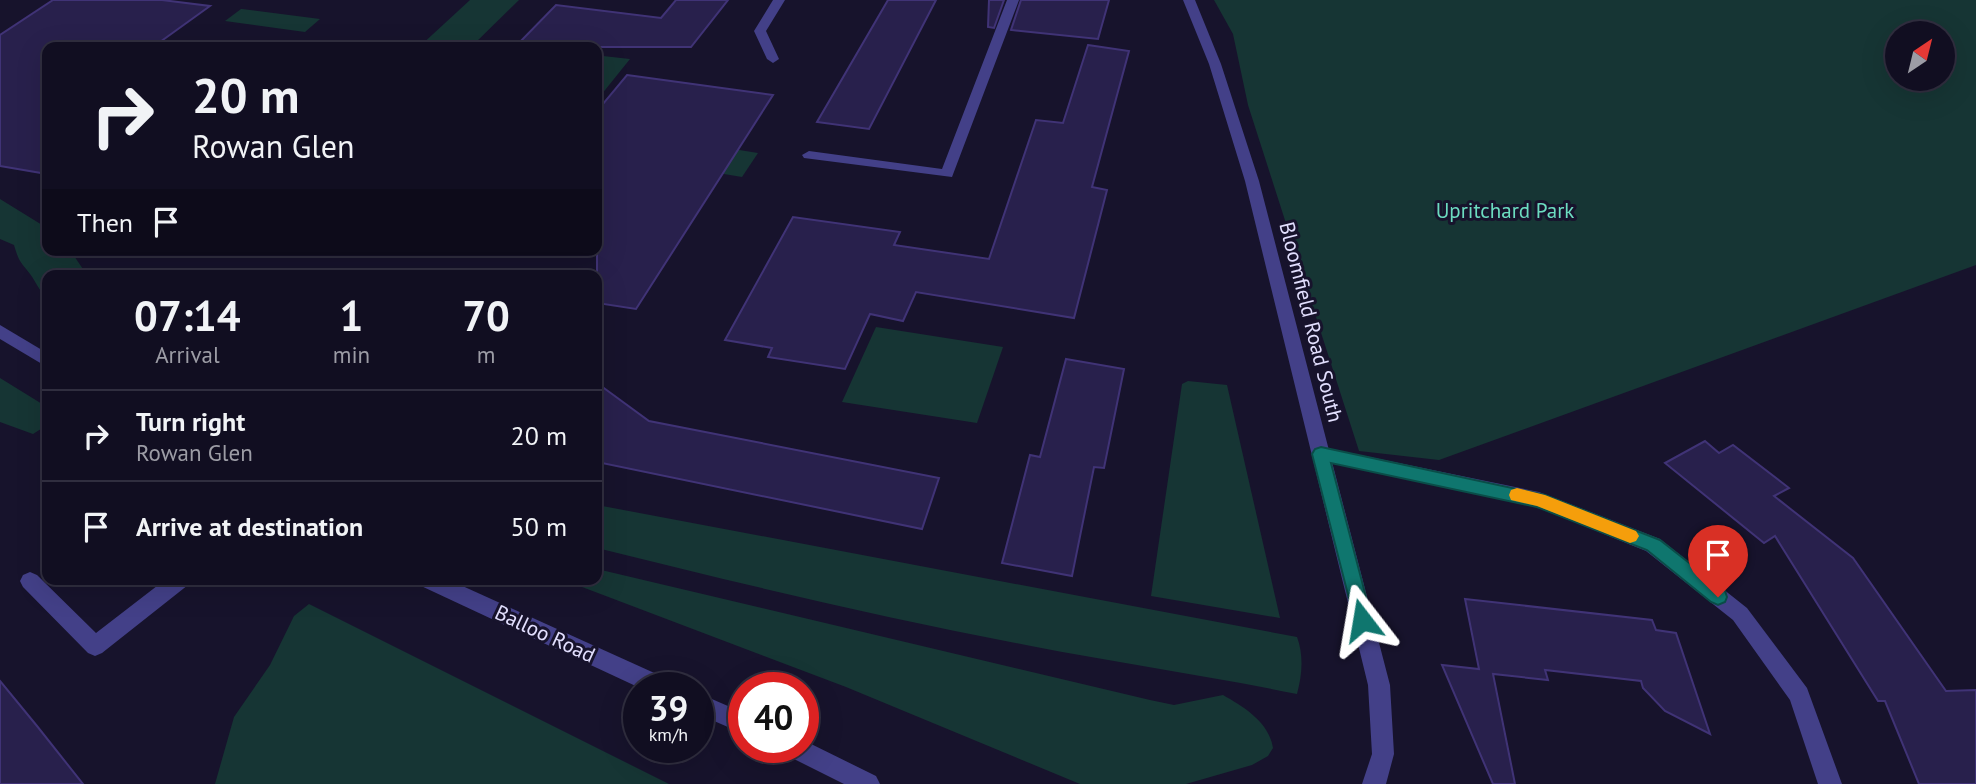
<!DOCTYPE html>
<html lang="en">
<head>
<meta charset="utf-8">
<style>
  body { margin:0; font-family:"PT Sans",sans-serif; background:#1a172a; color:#f1f3f6; height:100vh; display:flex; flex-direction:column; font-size:26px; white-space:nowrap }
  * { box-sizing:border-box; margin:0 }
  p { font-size:23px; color:#9c9ca5 }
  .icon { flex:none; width:38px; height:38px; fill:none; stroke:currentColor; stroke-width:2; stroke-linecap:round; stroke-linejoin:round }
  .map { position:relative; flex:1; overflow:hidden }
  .details { position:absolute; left:42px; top:270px; width:560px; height:315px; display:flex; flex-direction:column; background:#110e21; border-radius:14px; box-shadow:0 7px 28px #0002,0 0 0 2px #302e3f }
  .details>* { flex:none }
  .hud { position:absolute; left:42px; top:42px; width:560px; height:214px; border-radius:14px; box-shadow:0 7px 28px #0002,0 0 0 2px #302e3f; background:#110e21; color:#f1f3f6; overflow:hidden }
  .needle { width:46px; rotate:35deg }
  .fabs { position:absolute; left:1885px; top:21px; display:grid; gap:14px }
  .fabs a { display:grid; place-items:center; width:70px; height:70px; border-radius:50%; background:#110e21; box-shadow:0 7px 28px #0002,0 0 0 2px #302e3f; font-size:35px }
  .speed { position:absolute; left:623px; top:672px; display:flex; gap:14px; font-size:35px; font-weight:700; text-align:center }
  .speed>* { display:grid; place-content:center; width:91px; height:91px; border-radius:50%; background:#110e21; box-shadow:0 7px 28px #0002,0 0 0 2px #302e3f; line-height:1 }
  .speed small { font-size:18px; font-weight:400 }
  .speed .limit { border:10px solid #d22; background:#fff; color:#111 }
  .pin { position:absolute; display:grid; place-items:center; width:60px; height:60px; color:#fff; margin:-72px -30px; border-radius:50% 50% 50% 0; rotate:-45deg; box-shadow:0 0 7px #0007 }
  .pin .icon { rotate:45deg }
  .me { position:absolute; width:77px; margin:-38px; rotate:346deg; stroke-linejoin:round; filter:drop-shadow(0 0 5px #0008) }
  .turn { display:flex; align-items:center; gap:24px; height:147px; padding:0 35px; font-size:32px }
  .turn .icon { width:91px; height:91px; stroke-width:2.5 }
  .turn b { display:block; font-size:49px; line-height:60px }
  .then { display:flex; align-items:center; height:66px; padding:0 35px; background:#0003; gap:14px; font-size:26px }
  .eta { display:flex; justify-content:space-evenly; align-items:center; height:119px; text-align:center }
  .eta b { font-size:42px; font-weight:700; line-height:49px }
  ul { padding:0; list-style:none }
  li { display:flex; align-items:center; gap:21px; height:91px; padding:0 35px; border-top:2px solid #302e3f }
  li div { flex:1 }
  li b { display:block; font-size:26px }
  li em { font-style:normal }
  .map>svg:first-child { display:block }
  .green { fill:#163534; fill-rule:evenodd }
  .building { fill:#28204c; stroke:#403376; stroke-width:2 }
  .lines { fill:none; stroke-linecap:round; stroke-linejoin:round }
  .service { fill:#434088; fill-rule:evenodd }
  .minor { fill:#434088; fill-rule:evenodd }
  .tertiary { fill:#434088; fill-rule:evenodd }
  .route { fill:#0f766e; stroke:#0a4d48; stroke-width:2 }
  .slow { fill:#f59e0b }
  .labels { text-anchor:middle; stroke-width:6; stroke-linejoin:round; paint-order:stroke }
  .park-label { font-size:21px; fill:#6cdcc0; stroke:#17132c }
  .street-label { font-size:21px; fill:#e2dffe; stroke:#17132c }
</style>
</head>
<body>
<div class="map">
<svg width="1976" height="784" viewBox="0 0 1976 784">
  <rect width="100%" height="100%" fill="#17132c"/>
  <g class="green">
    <polygon points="470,0 519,0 471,47 419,47"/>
    <path d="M1214,0H1976V265L1439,460L1359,451L1248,105L1233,34ZM1897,33H1942V79H1897Z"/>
    <polygon points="241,9 242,9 320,19 305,32 225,21"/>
    <polygon points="603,56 630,59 597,100 597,63"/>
    <polygon points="652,136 758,153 742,177 634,159"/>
    <path d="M0,199L47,228V250H70L87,275H47V297C38,290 37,283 30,274C20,261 19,262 14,245L0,239Z"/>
    <polygon points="876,327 1003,347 977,423 842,402"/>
    <polygon points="0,378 47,407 47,425 33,434 0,422"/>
    <polygon points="1188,381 1227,385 1280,618 1151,596 1182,384"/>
    <path d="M597,505L1297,637C1304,656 1302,675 1297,694C1209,676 1119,663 1031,646C885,618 741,584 597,548Z"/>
    <path d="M597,569L1150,700L1174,705L1223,695C1244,707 1269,722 1273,748L1268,756L1252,765L1186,784H1080L846,687L561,579H597Z"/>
    <polygon points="309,604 669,784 215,784 234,717 270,665 294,616"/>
  </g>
  <g class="building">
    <polygon points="53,0 162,0 210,6 153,47 47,47 47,174 0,166 0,35"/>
    <polygon points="676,0 728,0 691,47 515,47 556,5 661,18"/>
    <polygon points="888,0 936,0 869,129 817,122"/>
    <polygon points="989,0 1004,0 994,28 988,27"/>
    <polygon points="1021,0 1109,0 1098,39 1011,30"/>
    <polygon points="1088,45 1129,51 1092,187 1107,190 1074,318 916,292 903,321 870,314 845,369 768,357 772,348 725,340 793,217 900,232 894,245 989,259 1036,120 1063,123"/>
    <polygon points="627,75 773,95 636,309 597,303 597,111"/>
    <polygon points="1066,359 1124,369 1104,468 1094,467 1072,576 1002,563 1030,455 1040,457"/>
    <polygon points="597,383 649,421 939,478 922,529 597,462"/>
    <polygon points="1705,441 1719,453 1733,445 1789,488 1774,496 1853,558 1946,691 1976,690 1976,784 1919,784 1885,701 1878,701 1775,536 1764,543 1665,463"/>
    <polygon points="1465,599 1652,620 1656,630 1676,633 1710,734 1665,711 1643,688 1641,681 1545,670 1548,680 1493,674 1515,784 1493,784 1442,665 1479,669"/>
    <polygon points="0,681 37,726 83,784 0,784"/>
  </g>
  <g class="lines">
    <g class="service">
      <polygon points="773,0 785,0 766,31 779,59 773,63 767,59 754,31"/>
      <polygon points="30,572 37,575 96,633 166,579 191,579 188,585 102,653 95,656 88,653 23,587 20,581 23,575"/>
    </g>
    <g class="minor">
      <polygon points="1007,0 1019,0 952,177 804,158 802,155 809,151 942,169"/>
      <polygon points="1321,447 1539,492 1660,539 1747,608 1807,688 1842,784 1818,784 1790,700 1733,620 1646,551 1537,507 1314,459 1312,454 1314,449"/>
    </g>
    <g class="tertiary">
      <polygon points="1183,0 1195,0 1221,64 1259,181 1390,685 1394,754 1386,784 1362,784 1372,754 1368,685 1245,181 1209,64"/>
      <polygon points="0,325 47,353 47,367 0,339"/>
      <polygon points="416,579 447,579 672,681 675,688 640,688 419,585"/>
      <polygon points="698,693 744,713 744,734 698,714"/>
      <polygon points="803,740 876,776 880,784 844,784 786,755 783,747 803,747"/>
    </g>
  </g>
  <polygon class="route" points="1321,447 1545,495 1660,540 1725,591 1727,597 1725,602 1718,605 1711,602 1647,550 1537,507 1331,463 1372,620 1369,626 1362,629 1356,626 1312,454 1315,449"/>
  <polygon class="slow" points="1517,488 1545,495 1636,531 1639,536 1636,541 1630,543 1537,506 1511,500 1509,495 1511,490"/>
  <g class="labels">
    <g class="park-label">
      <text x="1505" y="218">Upritchard Park</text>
    </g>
    <g class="street-label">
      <text transform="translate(1311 322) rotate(76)" y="7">Bloomfield Road South</text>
      <text transform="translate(545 634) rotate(25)" y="7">Balloo Road</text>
    </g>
  </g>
</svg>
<div class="fabs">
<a><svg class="needle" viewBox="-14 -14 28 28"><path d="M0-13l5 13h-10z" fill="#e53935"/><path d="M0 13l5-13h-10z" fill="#9c9ca5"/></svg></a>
</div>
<div class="speed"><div>39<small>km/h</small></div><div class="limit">40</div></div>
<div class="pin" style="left:1718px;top:597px;background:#d93025"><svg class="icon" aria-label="arrive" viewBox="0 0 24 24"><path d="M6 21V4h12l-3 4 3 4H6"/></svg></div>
<svg class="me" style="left:1362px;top:620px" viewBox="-20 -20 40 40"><path d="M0-17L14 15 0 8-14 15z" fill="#0f766e" stroke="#fff" stroke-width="4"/></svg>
<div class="hud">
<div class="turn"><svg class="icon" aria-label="right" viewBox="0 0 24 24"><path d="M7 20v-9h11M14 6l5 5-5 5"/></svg><div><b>20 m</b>Rowan Glen</div></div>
<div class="then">Then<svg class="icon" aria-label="arrive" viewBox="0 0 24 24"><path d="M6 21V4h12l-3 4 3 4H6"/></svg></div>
</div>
<section class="details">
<div class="eta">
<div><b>07:14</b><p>Arrival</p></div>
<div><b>1</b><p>min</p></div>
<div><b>70</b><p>m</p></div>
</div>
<ul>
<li><svg class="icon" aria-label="right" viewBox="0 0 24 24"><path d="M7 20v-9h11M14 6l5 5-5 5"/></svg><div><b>Turn right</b><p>Rowan Glen</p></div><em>20 m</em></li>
<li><svg class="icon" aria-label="arrive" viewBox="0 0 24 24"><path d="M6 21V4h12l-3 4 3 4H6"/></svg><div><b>Arrive at destination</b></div><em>50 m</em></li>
</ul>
</section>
</div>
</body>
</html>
